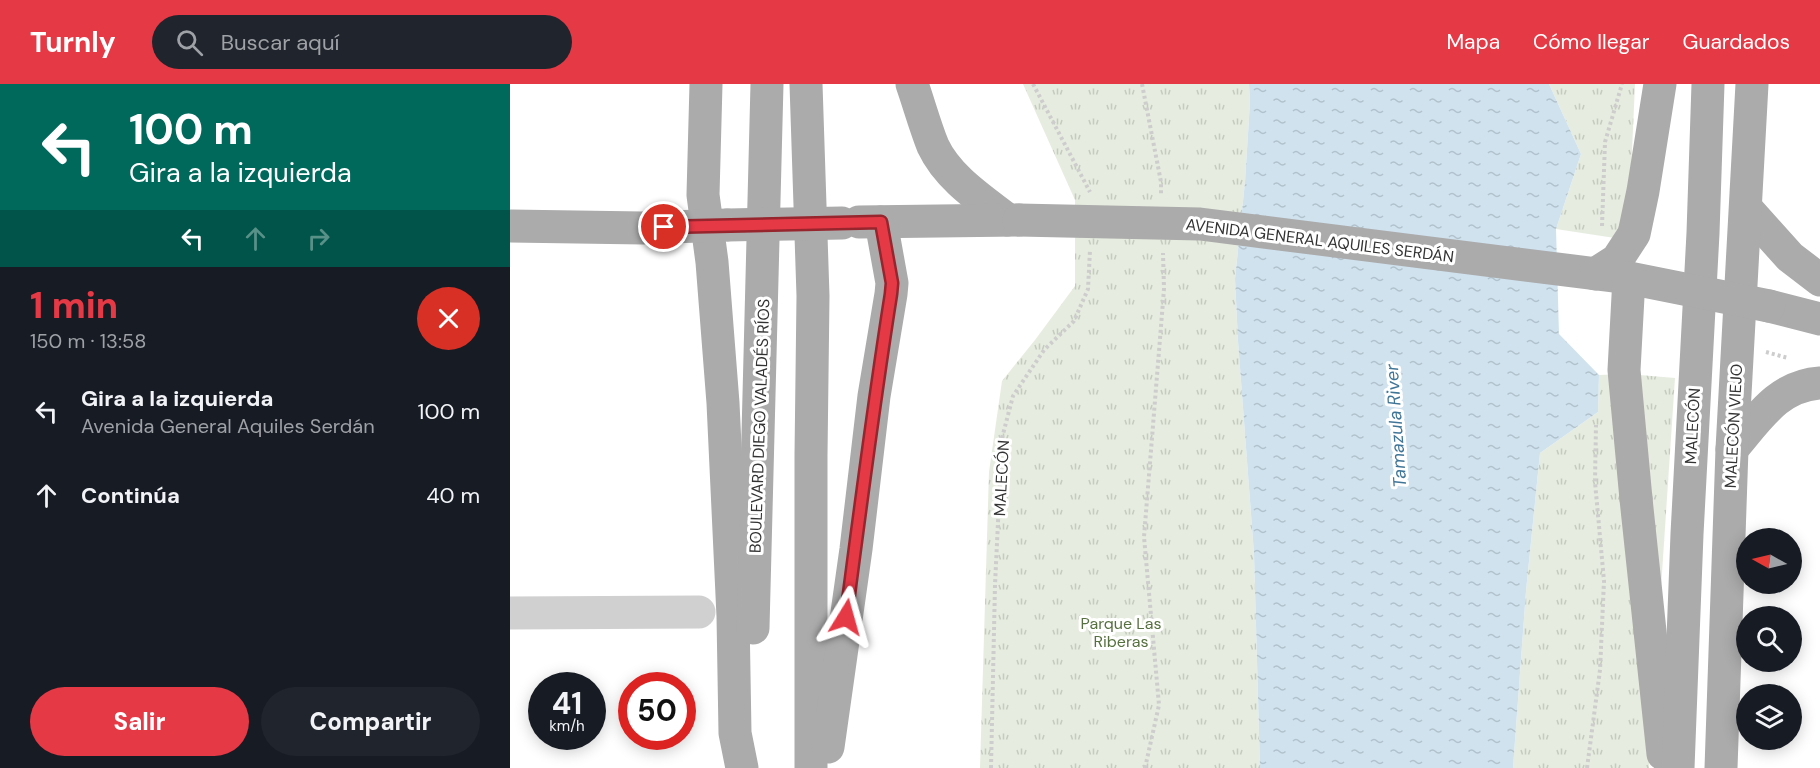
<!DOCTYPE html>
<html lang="es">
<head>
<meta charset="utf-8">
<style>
  body { margin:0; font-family:"DM Sans",sans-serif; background:#20242c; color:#f1f3f6; height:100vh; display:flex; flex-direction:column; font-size:22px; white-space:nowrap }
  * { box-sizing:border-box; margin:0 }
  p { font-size:20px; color:#9ea1a6 }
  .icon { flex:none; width:33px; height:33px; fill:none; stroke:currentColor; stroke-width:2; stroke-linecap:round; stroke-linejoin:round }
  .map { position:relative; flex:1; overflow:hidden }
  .panel { display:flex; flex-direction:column; background:#171b24; width:510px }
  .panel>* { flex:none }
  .top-card { background:#00695c; color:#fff; overflow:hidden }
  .needle { width:39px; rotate:278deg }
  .buttons { position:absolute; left:1226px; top:444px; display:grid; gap:12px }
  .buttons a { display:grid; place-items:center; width:66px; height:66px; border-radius:50%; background:#171b24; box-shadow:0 3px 15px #0003; font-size:30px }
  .speed { position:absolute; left:18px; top:588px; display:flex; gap:12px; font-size:30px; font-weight:700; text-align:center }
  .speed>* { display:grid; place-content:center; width:78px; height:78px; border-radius:50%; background:#171b24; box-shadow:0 3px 15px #0003; line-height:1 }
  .speed small { font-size:15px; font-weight:400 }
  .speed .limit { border:9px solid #d22; background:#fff; color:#111 }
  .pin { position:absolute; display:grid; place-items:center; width:51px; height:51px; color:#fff; margin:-26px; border:3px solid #fff; border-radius:50%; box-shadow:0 2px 6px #0007 }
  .me { position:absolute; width:66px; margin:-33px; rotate:8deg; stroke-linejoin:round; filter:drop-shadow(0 0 4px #0008) }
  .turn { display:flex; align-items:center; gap:21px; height:126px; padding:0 30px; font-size:27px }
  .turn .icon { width:78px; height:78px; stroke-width:2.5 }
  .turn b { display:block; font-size:42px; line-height:51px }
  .lanes { display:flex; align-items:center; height:57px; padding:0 30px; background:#0003; justify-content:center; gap:30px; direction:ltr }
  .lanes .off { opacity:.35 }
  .round { display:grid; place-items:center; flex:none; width:63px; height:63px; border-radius:32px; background:#20242c }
  .head { display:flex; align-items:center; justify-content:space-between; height:102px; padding:0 30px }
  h1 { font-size:36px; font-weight:800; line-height:45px; color:#e63946 }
  .action { display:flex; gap:12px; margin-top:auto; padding:12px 30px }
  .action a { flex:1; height:69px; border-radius:36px; background:#e63946; color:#fff; font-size:24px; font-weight:800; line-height:69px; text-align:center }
  .action a+a { background:#20242c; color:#f1f3f6 }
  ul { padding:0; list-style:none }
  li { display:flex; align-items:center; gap:18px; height:84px; padding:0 30px }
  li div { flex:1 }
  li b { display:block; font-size:22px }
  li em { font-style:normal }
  header { display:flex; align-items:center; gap:36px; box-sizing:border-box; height:84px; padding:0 30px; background:#e63946; color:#fff }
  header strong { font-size:28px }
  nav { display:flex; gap:33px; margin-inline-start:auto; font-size:21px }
  .search { width:420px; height:54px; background:#20242c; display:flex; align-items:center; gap:15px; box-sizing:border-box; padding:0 21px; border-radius:33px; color:#9ea1a6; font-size:22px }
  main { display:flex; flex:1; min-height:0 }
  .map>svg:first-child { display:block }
  .grass { fill:url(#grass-tufts) }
  .water { fill:url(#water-ripples) }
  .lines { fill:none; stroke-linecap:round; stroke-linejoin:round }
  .path { stroke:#cdcdcd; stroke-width:4; stroke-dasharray:3 3; stroke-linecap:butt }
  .minor { stroke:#d0d0d0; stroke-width:33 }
  .major { stroke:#ababab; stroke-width:33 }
  .major-bridge { stroke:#ababab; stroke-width:33 }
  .route-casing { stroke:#96252e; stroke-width:15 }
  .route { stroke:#e63946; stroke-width:10 }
  .labels { text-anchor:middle; stroke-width:6; stroke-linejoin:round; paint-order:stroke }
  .street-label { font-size:16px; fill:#333; stroke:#fff }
  .park-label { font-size:16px; fill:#56703f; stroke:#fff }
  .water-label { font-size:18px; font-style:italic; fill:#3f7597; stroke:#fff }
</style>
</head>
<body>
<header>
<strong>Turnly</strong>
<div class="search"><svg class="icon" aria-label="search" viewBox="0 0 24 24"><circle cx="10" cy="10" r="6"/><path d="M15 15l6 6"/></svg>Buscar aquí</div>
<nav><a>Mapa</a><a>Cómo llegar</a><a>Guardados</a></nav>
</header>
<main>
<section class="panel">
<div class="top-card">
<div class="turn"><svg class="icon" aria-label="left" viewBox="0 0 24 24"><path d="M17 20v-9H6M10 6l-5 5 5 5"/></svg><div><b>100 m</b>Gira a la izquierda</div></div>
<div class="lanes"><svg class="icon" aria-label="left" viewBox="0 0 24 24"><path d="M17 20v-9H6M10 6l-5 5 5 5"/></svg><svg class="icon off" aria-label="ahead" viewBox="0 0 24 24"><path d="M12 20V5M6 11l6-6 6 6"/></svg><svg class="icon off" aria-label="right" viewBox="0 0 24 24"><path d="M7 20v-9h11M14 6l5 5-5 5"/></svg></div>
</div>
<div class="head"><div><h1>1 min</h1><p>150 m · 13:58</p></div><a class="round" style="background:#d93025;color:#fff"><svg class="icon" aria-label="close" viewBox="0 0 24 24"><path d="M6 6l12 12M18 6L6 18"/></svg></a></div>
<ul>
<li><svg class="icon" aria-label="left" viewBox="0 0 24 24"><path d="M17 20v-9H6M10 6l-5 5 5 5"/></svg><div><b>Gira a la izquierda</b><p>Avenida General Aquiles Serdán</p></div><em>100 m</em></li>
<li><svg class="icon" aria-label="ahead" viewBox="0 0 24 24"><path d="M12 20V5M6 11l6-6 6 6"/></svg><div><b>Continúa</b></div><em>40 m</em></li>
</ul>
<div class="action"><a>Salir</a><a>Compartir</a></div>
</section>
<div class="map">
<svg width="1310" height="684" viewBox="0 0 1310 684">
  <defs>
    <pattern id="grass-tufts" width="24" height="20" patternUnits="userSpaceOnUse" patternTransform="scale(1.5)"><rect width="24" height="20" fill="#e6ecdf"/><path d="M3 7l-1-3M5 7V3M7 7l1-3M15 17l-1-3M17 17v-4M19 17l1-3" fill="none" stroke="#c6cbc0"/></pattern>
    <pattern id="water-ripples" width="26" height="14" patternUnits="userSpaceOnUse" patternTransform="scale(1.5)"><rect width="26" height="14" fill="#cfe2ee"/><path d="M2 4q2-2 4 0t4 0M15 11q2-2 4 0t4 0" fill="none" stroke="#b2c2cd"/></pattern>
  </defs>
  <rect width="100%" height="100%" fill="#fff"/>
  <g class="grass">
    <polygon points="513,0 739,0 740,18 735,98 725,195 728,257 744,470 750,684 470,684 479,388 492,297 525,256 565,202 565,116"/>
    <polygon points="1039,0 1125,0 1118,156 1046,145 1071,70"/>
    <polygon points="1118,290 1165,294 1139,684 1003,684 1016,507 1030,369 1088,328 1089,291"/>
  </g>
  <polygon class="water" points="739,0 1039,0 1071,70 1046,145 1049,250 1089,291 1088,328 1030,369 1016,507 1003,684 750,684 744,470 728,257 725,195 735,98 740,18"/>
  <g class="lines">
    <g class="path">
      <polyline points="523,0 580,108"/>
      <polyline points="632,0 651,98 651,110"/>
      <polyline points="1092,142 1095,58 1112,0"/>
      <polyline points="1256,268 1278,274"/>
      <polyline points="481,684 485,501 492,354 503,312 534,266 564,237 578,205 580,166"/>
      <polyline points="635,684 649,621 634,453 654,205 653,169"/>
      <polyline points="1077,684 1090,586 1094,497 1085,398 1086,341"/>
    </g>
    <polyline class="minor" points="0,529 189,528"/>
    <g class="major">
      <polyline points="196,0 193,111 202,178 213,319 223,532 225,649 232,684"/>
      <polyline points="296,0 303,212 301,371 301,684"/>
      <path d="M402,0C409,20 415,42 423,62C438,94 471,115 498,136"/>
      <polyline points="1236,124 1280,173 1310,196"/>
      <polyline points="349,138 509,136"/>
      <polyline points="0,142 133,144 217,141"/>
      <polyline points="1259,222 1310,235"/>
      <path d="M1222,365C1248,335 1267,302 1310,299"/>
      <polyline points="1126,415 1153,670"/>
      <polyline points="243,544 257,0"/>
      <polyline points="318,663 346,465 364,312 381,210 382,199 371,138"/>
      <polyline points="1168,684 1177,450 1193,149 1198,0"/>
      <polyline points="1211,684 1222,365 1242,0"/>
    </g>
    <g class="major-bridge">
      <polyline points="509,136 690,140 1119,194 1259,222"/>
      <polyline points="218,141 332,139"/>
      <polyline points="1085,190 1107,176 1124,150 1133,107 1150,0"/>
      <polyline points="1119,194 1114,286 1126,415"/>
    </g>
  </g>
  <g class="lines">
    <defs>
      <path id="route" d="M154,143L371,138L382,199L381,210C364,317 350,425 336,533"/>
    </defs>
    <use href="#route" class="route-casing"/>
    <use href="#route" class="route"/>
  </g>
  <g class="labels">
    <g class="street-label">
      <text transform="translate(810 156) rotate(7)" y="6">AVENIDA GENERAL AQUILES SERDÁN</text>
      <text transform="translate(249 342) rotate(-88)" y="6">BOULEVARD DIEGO VALADÉS RÍOS</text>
      <text transform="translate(1182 342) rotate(-87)" y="6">MALECÓN</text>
      <text transform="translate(1223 342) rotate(-87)" y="6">MALECÓN VIEJO</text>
      <text transform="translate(491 394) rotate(-87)" y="6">MALECÓN</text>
    </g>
    <g class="park-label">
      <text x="611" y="545">Parque Las<tspan x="611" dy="18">Riberas</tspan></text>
    </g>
    <g class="water-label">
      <text transform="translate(886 342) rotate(-94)" y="6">Tamazula River</text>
    </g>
  </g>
</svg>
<div class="buttons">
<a><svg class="needle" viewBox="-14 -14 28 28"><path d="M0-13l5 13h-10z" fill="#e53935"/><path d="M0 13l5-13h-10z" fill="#9ea1a6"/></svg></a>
<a><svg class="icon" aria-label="search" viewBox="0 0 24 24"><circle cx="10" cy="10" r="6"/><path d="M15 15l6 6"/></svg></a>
<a><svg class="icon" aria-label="layers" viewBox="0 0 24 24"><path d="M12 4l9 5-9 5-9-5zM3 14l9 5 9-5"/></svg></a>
</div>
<div class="speed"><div>41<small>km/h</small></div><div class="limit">50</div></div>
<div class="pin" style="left:154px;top:143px;background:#d93025"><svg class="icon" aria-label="arrive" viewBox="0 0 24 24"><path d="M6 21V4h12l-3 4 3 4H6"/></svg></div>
<svg class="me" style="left:336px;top:533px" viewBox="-20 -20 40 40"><path d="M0-17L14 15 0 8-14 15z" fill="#e63946" stroke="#fff" stroke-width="4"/></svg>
</div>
</main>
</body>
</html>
